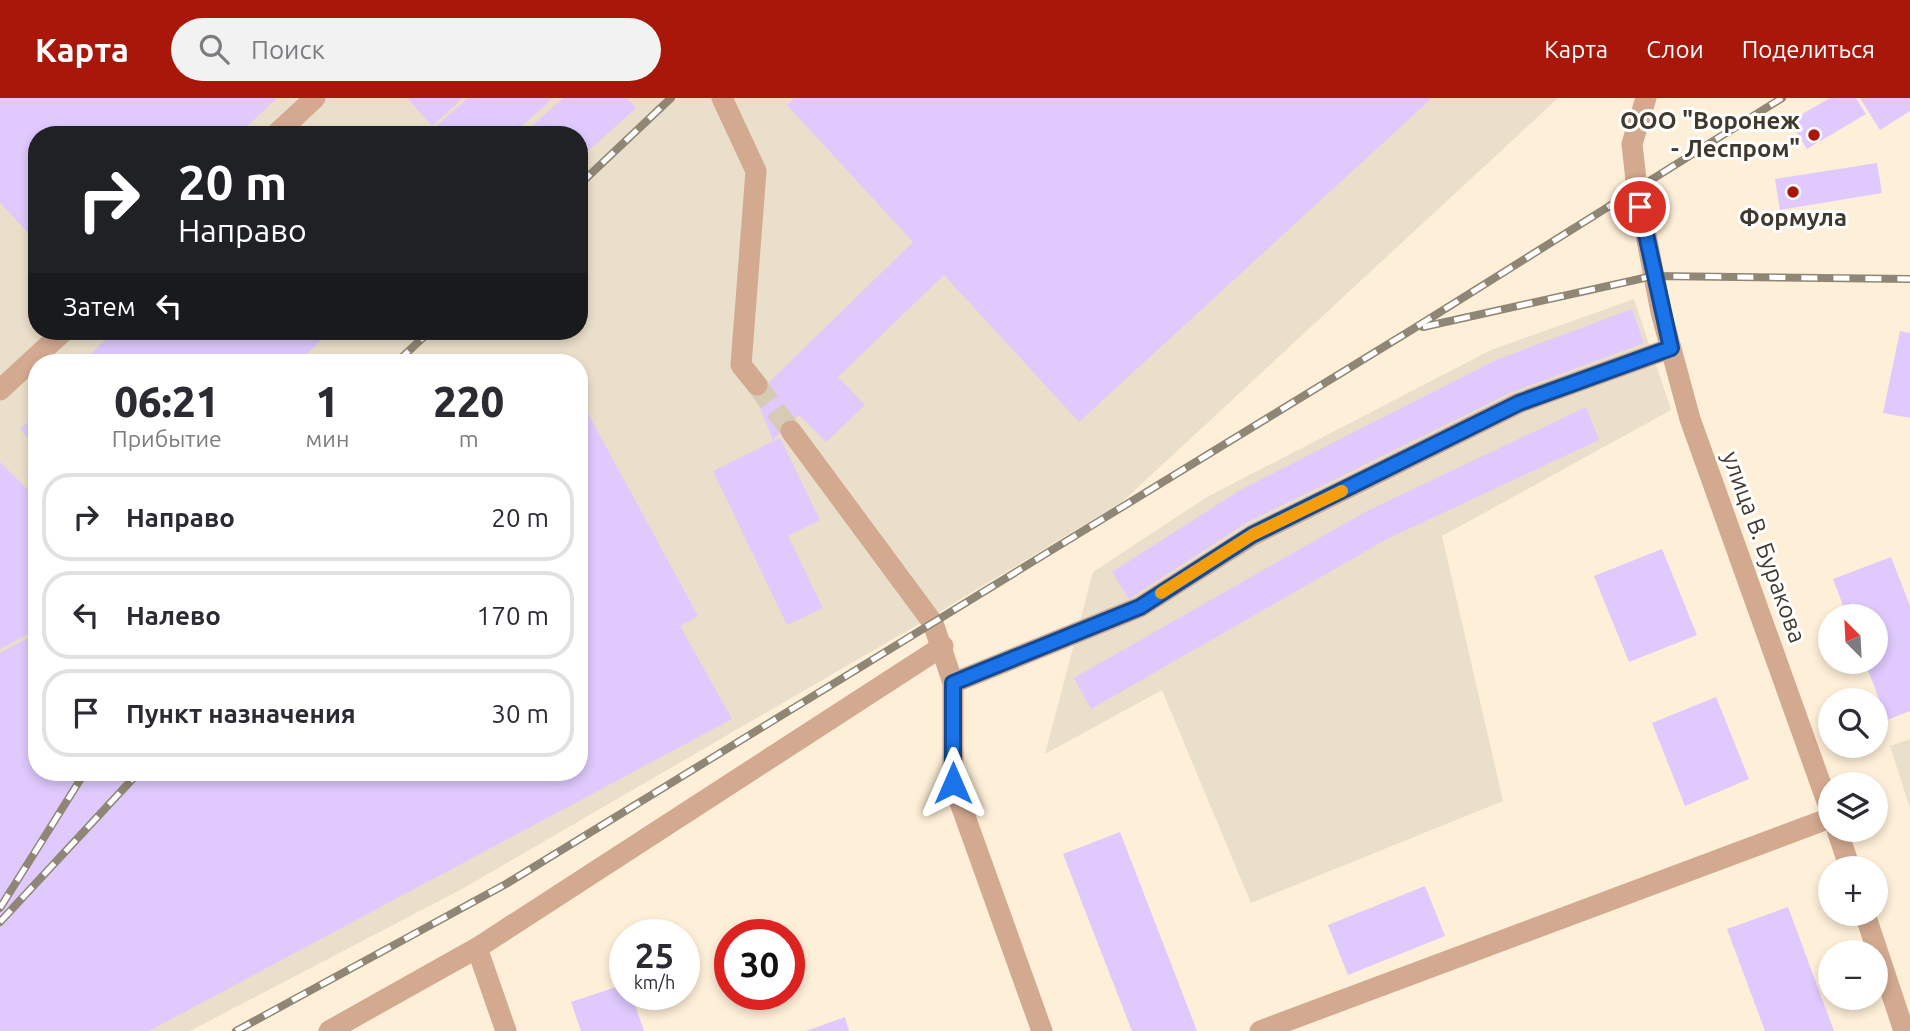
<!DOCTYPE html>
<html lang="ru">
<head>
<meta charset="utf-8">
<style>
  body { margin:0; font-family:Ubuntu,sans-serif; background:#f2f2f3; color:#2b2b33; height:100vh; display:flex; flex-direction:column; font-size:26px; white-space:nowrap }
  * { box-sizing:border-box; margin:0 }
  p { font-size:23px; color:#7c7c81 }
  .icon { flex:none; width:38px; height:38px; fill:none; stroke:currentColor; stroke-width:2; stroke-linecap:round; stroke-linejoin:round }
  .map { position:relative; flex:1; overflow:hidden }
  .sheet { position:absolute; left:28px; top:256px; width:560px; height:427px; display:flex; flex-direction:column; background:#fff; border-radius:28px; box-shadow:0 4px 10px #0003 }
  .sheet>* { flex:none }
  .hud { position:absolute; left:28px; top:28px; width:560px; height:214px; border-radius:28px; box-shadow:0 4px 10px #0003; background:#202124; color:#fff; overflow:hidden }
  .needle { width:46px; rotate:336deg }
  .fabs { position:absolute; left:1818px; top:506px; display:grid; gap:14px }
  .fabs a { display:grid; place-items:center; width:70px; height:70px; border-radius:50%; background:#fff; box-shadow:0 4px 10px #0003; font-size:35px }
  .speed { position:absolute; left:609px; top:821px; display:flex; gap:14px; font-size:35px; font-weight:700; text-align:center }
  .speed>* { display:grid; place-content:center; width:91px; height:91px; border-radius:50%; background:#fff; box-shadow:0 4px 10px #0003; line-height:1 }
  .speed small { font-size:18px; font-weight:400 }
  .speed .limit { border:10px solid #d22; background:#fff; color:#111 }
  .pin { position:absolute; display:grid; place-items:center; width:60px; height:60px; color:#fff; margin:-30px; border:4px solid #fff; border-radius:50%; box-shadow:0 2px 7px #0007 }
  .me { position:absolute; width:77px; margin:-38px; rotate:0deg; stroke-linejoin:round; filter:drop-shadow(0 0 5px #0008) }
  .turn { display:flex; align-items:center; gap:24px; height:147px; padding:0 35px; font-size:32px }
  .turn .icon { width:91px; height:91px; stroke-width:2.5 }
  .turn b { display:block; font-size:49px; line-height:60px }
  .then { display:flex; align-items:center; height:66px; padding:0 35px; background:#0003; gap:14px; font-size:26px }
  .eta { display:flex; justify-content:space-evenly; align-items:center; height:119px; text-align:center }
  .eta b { font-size:42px; font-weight:800; line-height:49px }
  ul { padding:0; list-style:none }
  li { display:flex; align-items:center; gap:21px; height:88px; margin:0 14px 10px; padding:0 21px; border:4px solid #e1e1e2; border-radius:28px }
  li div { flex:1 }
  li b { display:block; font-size:26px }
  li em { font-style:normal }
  header { display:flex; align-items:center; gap:42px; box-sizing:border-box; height:98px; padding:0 35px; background:#a8170a; color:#fff }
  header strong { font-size:33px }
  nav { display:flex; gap:38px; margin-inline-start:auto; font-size:24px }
  .search { width:490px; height:63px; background:#f2f2f3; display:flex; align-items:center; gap:18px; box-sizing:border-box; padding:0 24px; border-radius:38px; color:#7c7c81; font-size:26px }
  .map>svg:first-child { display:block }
  .industrial { fill:#eadfca; fill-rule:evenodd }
  .building { fill:#dfc9fd }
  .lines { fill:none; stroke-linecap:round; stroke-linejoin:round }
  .minor-tunnel { stroke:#d8cbb6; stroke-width:21; stroke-dasharray:21 10; stroke-linecap:butt }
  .minor { stroke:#d3a990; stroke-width:21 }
  .rail-casing { stroke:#908675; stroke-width:8 }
  .rail { stroke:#fff; stroke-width:5; stroke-dasharray:16; stroke-linecap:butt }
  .route-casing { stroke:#114b97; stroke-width:18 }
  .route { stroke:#1a73e8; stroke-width:12 }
  .slow { stroke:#f59e0b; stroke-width:12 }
  .poi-dot { fill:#a8170a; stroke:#fff; stroke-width:2.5 }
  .labels { text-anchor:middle; stroke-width:6; stroke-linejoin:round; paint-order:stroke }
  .poi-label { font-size:24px; font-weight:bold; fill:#40392d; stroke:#fff; text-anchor:end }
  .street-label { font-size:24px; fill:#40392d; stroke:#fff }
</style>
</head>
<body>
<header>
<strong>Карта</strong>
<div class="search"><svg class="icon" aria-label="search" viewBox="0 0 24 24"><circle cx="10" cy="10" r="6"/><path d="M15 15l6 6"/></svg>Поиск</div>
<nav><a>Карта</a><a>Слои</a><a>Поделиться</a></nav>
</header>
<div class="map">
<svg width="1910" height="933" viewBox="0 0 1910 933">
  <rect width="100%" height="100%" fill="#feefd8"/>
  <g class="industrial">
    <path d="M0,0H1558L1122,404L931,519L462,791L190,933H0ZM37,37H579V233H37ZM37,264H579V674H37Z"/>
    <polygon points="1634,201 1671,312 1442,438 1503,703 1251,805 1162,592 1045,656 1093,474 1207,399 1491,252"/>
    <polygon points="1910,641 1910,710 1890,648"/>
  </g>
  <g class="building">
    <polygon points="0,0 277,0 238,37 37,37 37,144 0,105"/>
    <polygon points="407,0 463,0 432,28"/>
    <polygon points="468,0 553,0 512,37 440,37 434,30"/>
    <polygon points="563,0 627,0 636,10 579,61 579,37 522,37"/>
    <polygon points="794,0 1432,0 1079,324 944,177 838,279 865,307 826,344 799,317 773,342 755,298 913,144 787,7"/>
    <polygon points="1830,0 1856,0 1866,16 1807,51 1790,23"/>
    <polygon points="1860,0 1910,0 1910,13 1880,32"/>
    <polygon points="1877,65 1882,95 1780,112 1775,81"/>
    <polygon points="1632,211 1644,245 1510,295 1246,425 1129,501 1112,474 1242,391 1496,262"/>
    <polygon points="116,233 332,233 297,264 81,264"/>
    <polygon points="1900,233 1910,235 1910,320 1883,315"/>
    <polygon points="579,299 698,518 680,528 732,621 149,933 0,933 0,555 37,535 37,674 579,674"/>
    <polygon points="1586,309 1599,342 1387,441 1091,611 1074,580 1365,414"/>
    <polygon points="37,316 37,350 20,331"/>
    <polygon points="780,340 820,422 788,438 823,510 787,527 713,373"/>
    <polygon points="0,364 37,401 37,531 0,551"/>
    <polygon points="1662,451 1697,537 1629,564 1594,478"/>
    <polygon points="1891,459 1910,508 1910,613 1887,622 1865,564 1876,564 1876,518 1847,518 1833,481"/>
    <polygon points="1716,599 1749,681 1685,708 1652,625"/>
    <polygon points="1120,734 1197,933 1132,933 1063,756"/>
    <polygon points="1425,788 1445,838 1348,877 1328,827"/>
    <polygon points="1788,809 1834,933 1765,933 1727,831"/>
    <polygon points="625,886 625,896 631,896 644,933 581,933 571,904"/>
    <polygon points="845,919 849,933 806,933"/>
  </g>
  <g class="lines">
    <polyline class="minor-tunnel" points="757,287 791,333"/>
    <g class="minor">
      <polyline points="722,0 756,73 741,267 757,287"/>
      <polyline points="1646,0 1632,46 1637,91 1661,214 1690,321 1830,712"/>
      <polyline points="275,37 315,0"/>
      <polyline points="0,292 64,233"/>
      <polyline points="791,333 933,525 953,585 953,685 1042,933"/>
      <polyline points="953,585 1140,509 1253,437 1519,305 1671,250"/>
      <polyline points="1837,732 1850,770"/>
      <polyline points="1865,816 1904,933"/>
      <polyline points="477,850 506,933"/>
      <polyline points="329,933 477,850 943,548"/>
      <polyline points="1260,933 1830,720"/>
    </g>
    <defs>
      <g id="rail">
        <polyline points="579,87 671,0"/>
        <polyline points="1423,229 1653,178 1910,181"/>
        <polyline points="397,264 430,233"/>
        <polyline points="0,810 85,674"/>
        <polyline points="0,824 139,674"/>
        <polyline points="236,933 506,786 1413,231 1782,0"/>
      </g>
    </defs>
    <use href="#rail" class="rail-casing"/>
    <use href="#rail" class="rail"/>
  </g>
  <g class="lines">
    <defs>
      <polyline id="route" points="953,685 953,585 1140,509 1252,437 1519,305 1671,250 1640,109"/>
    </defs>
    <use href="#route" class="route-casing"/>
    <use href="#route" class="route"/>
    <polyline class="slow" points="1161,495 1252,437 1342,393"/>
  </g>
  <g class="poi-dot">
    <circle cx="1814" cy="37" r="7"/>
    <circle cx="1793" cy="94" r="7"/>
  </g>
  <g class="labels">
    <g class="poi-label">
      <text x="1800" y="31">ООО "Воронеж<tspan x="1800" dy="28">- Леспром"</tspan></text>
      <text x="1793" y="128" text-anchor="middle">Формула</text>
    </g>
    <g class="street-label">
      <text transform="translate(1764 449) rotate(70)" y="8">улица В. Буракова</text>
    </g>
  </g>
</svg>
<div class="fabs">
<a><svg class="needle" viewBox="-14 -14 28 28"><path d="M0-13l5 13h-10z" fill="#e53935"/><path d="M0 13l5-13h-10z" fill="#7c7c81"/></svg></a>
<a><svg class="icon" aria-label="search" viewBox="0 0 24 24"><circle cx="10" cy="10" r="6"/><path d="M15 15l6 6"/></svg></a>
<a><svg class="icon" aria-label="layers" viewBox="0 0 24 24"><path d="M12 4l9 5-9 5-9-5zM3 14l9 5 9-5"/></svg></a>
<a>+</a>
<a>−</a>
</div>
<div class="speed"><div>25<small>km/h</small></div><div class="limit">30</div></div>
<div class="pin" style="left:1640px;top:109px;background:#d93025"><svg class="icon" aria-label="arrive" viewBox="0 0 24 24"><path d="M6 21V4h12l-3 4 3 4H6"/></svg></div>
<svg class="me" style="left:953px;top:685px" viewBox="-20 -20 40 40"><path d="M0-17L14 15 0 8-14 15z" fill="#1a73e8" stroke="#fff" stroke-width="4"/></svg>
<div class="hud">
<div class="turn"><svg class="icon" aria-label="right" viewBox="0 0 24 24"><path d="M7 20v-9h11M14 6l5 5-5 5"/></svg><div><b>20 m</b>Направо</div></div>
<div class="then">Затем<svg class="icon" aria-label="left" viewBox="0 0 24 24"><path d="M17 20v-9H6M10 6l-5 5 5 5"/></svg></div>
</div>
<section class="sheet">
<div class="eta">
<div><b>06:21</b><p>Прибытие</p></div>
<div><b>1</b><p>мин</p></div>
<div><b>220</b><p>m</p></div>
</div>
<ul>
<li><svg class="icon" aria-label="right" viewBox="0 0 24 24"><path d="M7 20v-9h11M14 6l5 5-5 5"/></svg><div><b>Направо</b></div><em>20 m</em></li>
<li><svg class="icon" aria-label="left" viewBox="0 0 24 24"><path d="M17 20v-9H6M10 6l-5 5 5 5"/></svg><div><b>Налево</b></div><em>170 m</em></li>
<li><svg class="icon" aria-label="arrive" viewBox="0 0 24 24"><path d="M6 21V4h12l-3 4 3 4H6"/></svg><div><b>Пункт назначения</b></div><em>30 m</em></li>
</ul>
</section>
</div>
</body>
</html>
